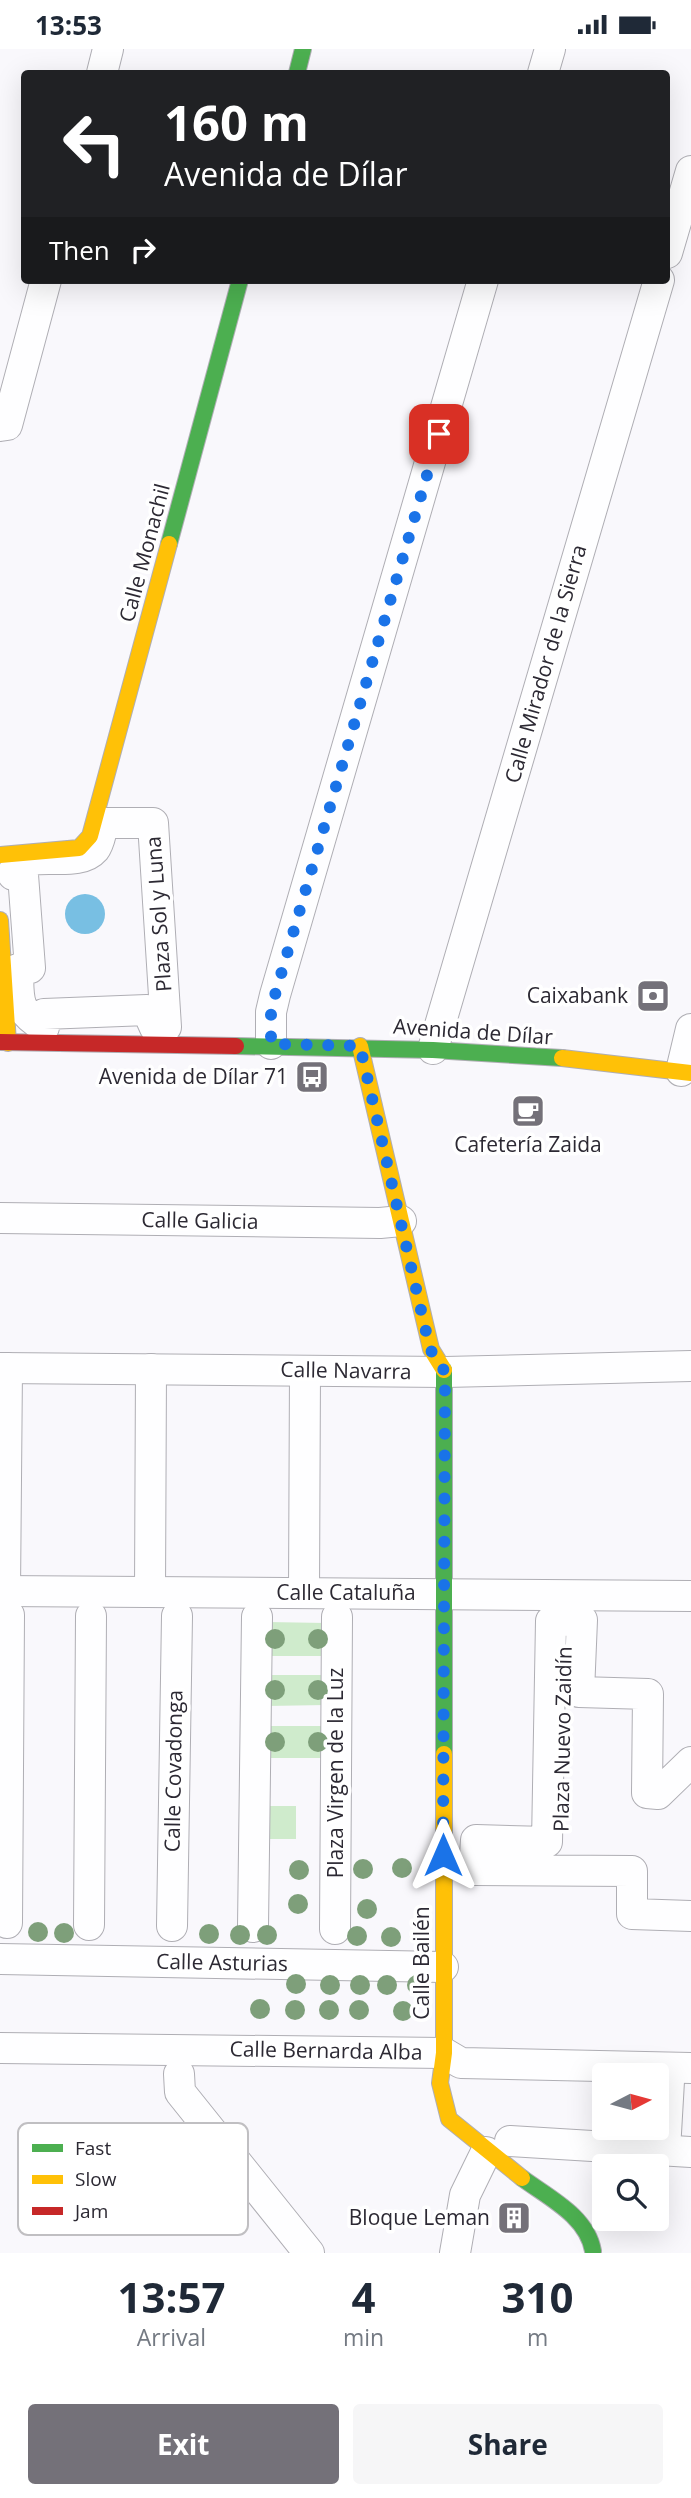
<!DOCTYPE html>
<html lang="en">
<head>
<meta charset="utf-8">
<style>
  body { margin:0; font-family:"Open Sans",sans-serif; background:#f6f6f7; color:#1f2937; height:100vh; display:flex; flex-direction:column; font-size:26px; white-space:nowrap }
  * { box-sizing:border-box; margin:0 }
  p { font-size:23px; color:#747a83 }
  .icon { flex:none; width:38px; height:38px; fill:none; stroke:currentColor; stroke-width:2; stroke-linecap:round; stroke-linejoin:round }
  .map { position:relative; height:2204px; overflow:hidden }
  .sheet { display:flex; flex-direction:column; background:#fff; flex:1 }
  .sheet>* { flex:none }
  .banner { position:absolute; left:21px; top:21px; width:649px; height:214px; border-radius:7px; box-shadow:0 7px 28px #0002; background:#202124; color:#fff; overflow:hidden }
  .needle { width:46px; rotate:84deg }
  .fabs { position:absolute; left:592px; top:2014px; display:grid; gap:14px }
  .fabs a { display:grid; place-items:center; width:77px; height:77px; border-radius:7px; background:#fff; box-shadow:0 7px 28px #0002; font-size:35px }
  .pin { position:absolute; display:grid; place-items:center; width:60px; height:60px; color:#fff; margin:-30px; border-radius:14px; box-shadow:0 4px 10px #0006 }
  .me { position:absolute; width:77px; margin:-38px; rotate:0deg; stroke-linejoin:round; filter:drop-shadow(0 0 5px #0008) }
  .turn { display:flex; align-items:center; gap:24px; height:147px; padding:0 28px; font-size:32px }
  .turn .icon { width:91px; height:91px; stroke-width:2.5 }
  .turn b { display:block; font-size:49px; line-height:60px }
  .then { display:flex; align-items:center; height:66px; padding:0 28px; background:#0003; gap:14px; font-size:26px }
  .eta { display:flex; justify-content:space-evenly; align-items:center; height:119px; text-align:center }
  .eta b { font-size:42px; font-weight:700; line-height:49px }
  .cta { display:flex; gap:14px; margin-top:auto; padding:14px 28px }
  .cta a { flex:1; height:80px; border-radius:7px; background:#747179; color:#fff; font-size:28px; font-weight:700; line-height:80px; text-align:center }
  .cta a+a { background:#f6f6f7; color:#1f2937 }
  .status { display:flex; justify-content:space-between; align-items:center; height:49px; padding:0 35px; background:#fff; direction:ltr }
  .status svg { height:19px; fill:currentColor }
  .map>svg:first-child { display:block }
  .green { fill:#cfebcc }
  .water { fill:#78bfe3 }
  .lines { fill:none; stroke-linecap:round; stroke-linejoin:round }
  .street-casing { stroke:#afaeb4; stroke-width:32 }
  .fast-casing { stroke:#afaeb4; stroke-width:18 }
  .slow-casing { stroke:#afaeb4; stroke-width:18 }
  .jam-casing { stroke:#afaeb4; stroke-width:18 }
  .street { stroke:#fefeff; stroke-width:30 }
  .fast { stroke:#4caf50; stroke-width:16 }
  .slow { stroke:#ffc107; stroke-width:16 }
  .jam { stroke:#c62828; stroke-width:16 }
  .tree { fill:#7e9f7a }
  .route { stroke:#1a73e8; stroke-width:12; stroke-dasharray:0 21.6 }
  .labels { text-anchor:middle; stroke-width:7; stroke-linejoin:round; paint-order:stroke }
  .street-label { font-size:21px; fill:#2c2933; stroke:#fff }
  .poi-label { font-size:21px; fill:#2c2933; stroke:#fff; text-anchor:end }
  .key { fill:#fff; stroke:#c0bfc2; stroke-width:2 }
  .key-label { font-size:19px; fill:#2c2933 }
</style>
</head>
<body>
<div class="status"><b>13:53</b><svg viewBox="0 0 49 12"><path d="M0 12V9h3v3zM5 12V6h3v6zM10 12V3h3v9zM15 12V0h3v12zM26 1h20v11H26zM47 4h2v5h-2z"/></svg></div>
<div class="map">
<svg width="691" height="2204" viewBox="0 0 691 2204">
  <rect width="100%" height="100%" fill="#f9f8fc"/>
  <g class="green">
    <polygon points="267,1573 326,1574 326,1607 268,1607"/>
    <polygon points="267,1626 326,1626 326,1656 267,1657"/>
    <rect x="267" y="1677" width="59" height="32"/>
    <rect x="263" y="1757" width="33" height="33"/>
  </g>
  <circle class="water" cx="85" cy="865" r="20"/>
  <g class="lines">
    <defs>
      <g id="street">
        <polyline points="102,24 108,0"/>
        <polyline points="543,24 550,0"/>
        <polyline points="667,204 691,122"/>
        <polyline points="0,377 7,376 46,231"/>
        <path d="M104,774H153L166,978L155,979L147,961L44,965V978C15,961 19,950 18,920L30,919L23,826H13V823C27,797 76,822 95,800C100,794 101,781 104,774Z"/>
        <polyline points="271,995 271,963 275,946 483,231"/>
        <polyline points="433,1000 659,231"/>
        <polyline points="681,1022 691,980"/>
        <polyline points="0,1169 380,1174 401,1172"/>
        <polyline points="0,1319 445,1323 691,1317"/>
        <polyline points="0,1542 691,1547"/>
        <polyline points="5,1542 7,1319"/>
        <polyline points="150,1543 151,1320"/>
        <polyline points="304,1544 305,1322"/>
        <polyline points="691,1713 658,1745 647,1744 648,1645 579,1643 582,1571 551,1572 547,1793 476,1791 474,1821 632,1822 632,1865 691,1867"/>
        <polyline points="7,1874 9,1566"/>
        <polyline points="89,1876 91,1567"/>
        <polyline points="172,1877 177,1567"/>
        <polyline points="253,1878 257,1568"/>
        <polyline points="335,1880 337,1568"/>
        <polyline points="0,1910 443,1918"/>
        <polyline points="0,1999 444,2004 461,2014 691,2019"/>
        <polyline points="179,2025 180,2043 309,2204"/>
        <polyline points="510,2092 691,2103"/>
        <polyline points="665,2101 669,2032"/>
        <polyline points="455,2204 465,2146 486,2103"/>
      </g>
      <g id="fast">
        <polyline points="297,24 303,0"/>
        <polyline points="169,495 240,231"/>
        <polyline points="236,997 433,1001 562,1009"/>
        <polyline points="444,1321 444,1705"/>
        <path d="M522,2129C549,2149 587,2167 593,2202"/>
      </g>
      <g id="slow">
        <polyline points="0,806 79,799 90,787 169,495"/>
        <polyline points="0,871 8,994"/>
        <polyline points="360,997 431,1300 444,1321"/>
        <polyline points="562,1009 691,1024"/>
        <polyline points="444,1705 444,2004 440,2034 449,2070 522,2129"/>
      </g>
      <polyline id="jam" points="0,993 236,997"/>
    </defs>
    <use href="#street" class="street-casing"/>
    <use href="#fast" class="fast-casing"/>
    <use href="#slow" class="slow-casing"/>
    <use href="#jam" class="jam-casing"/>
    <use href="#street" class="street"/>
    <use href="#fast" class="fast"/>
    <use href="#slow" class="slow"/>
    <use href="#jam" class="jam"/>
  </g>
  <g class="tree">
    <circle cx="275" cy="1590" r="10"/>
    <circle cx="318" cy="1590" r="10"/>
    <circle cx="275" cy="1641" r="10"/>
    <circle cx="318" cy="1641" r="10"/>
    <circle cx="275" cy="1693" r="10"/>
    <circle cx="318" cy="1693" r="10"/>
    <circle cx="402" cy="1819" r="10"/>
    <circle cx="363" cy="1820" r="10"/>
    <circle cx="299" cy="1821" r="10"/>
    <circle cx="298" cy="1855" r="10"/>
    <circle cx="367" cy="1860" r="10"/>
    <circle cx="38" cy="1883" r="10"/>
    <circle cx="64" cy="1884" r="10"/>
    <circle cx="209" cy="1885" r="10"/>
    <circle cx="240" cy="1886" r="10"/>
    <circle cx="267" cy="1886" r="10"/>
    <circle cx="357" cy="1887" r="10"/>
    <circle cx="391" cy="1888" r="10"/>
    <circle cx="296" cy="1935" r="10"/>
    <circle cx="330" cy="1936" r="10"/>
    <circle cx="360" cy="1936" r="10"/>
    <circle cx="387" cy="1936" r="10"/>
    <circle cx="417" cy="1936" r="10"/>
    <circle cx="260" cy="1960" r="10"/>
    <circle cx="295" cy="1961" r="10"/>
    <circle cx="329" cy="1961" r="10"/>
    <circle cx="359" cy="1961" r="10"/>
    <circle cx="403" cy="1962" r="10"/>
  </g>
  <g class="lines">
    <polyline class="route" points="439,385 275,946 271,963 271,995 360,997 430,1300 445,1323 443,1806"/>
  </g>
  <defs>
    <symbol id="bank-square" viewBox="-11 -11 22 22"><rect x="-9" y="-9" width="18" height="18" rx="4" fill="#747179" stroke="#fff"/><path d="M-6-4H6V4H-6ZM0-2.3a2.3 2.3 0 1 0 0 4.6a2.3 2.3 0 1 0 0-4.6Z" fill="#fff"/></symbol>
    <symbol id="bus-square" viewBox="-11 -11 22 22"><rect x="-9" y="-9" width="18" height="18" rx="4" fill="#747179" stroke="#fff"/><path d="M-5-6H5V4H4V6H2V4H-2V6H-4V4H-5ZM-3.5-4V0h7V-4ZM-3.5 1.2v1.5H-2V1.2ZM2 1.2v1.5H3.5V1.2Z" fill="#fff"/></symbol>
    <symbol id="cafe-square" viewBox="-11 -11 22 22"><rect x="-9" y="-9" width="18" height="18" rx="4" fill="#747179" stroke="#fff"/><path d="M-5.5-4.5H6V0H3Q3 3.5 0 3.5H-2.5Q-5.5 3.5-5.5 0ZM3-3.2v2h1.7v-2ZM-6 4.5H4V6H-6Z" fill="#fff"/></symbol>
    <symbol id="building-square" viewBox="-11 -11 22 22"><rect x="-9" y="-9" width="18" height="18" rx="4" fill="#747179" stroke="#fff"/><path d="M-4-6H4V6H1V3H-1V6H-4ZM-2.5-4.3h1.7v1.8h-1.7ZM.8-4.3h1.7v1.8H.8ZM-2.5-1h1.7V.8h-1.7ZM.8-1h1.7V.8H.8Z" fill="#fff"/></symbol>
  </defs>
  <g fill-rule="evenodd">
    <use href="#bank-square" x="634" y="928" width="38" height="38"/>
    <use href="#bus-square" x="293" y="1009" width="38" height="38"/>
    <use href="#cafe-square" x="509" y="1043" width="38" height="38"/>
    <use href="#building-square" x="495" y="2150" width="38" height="38"/>
  </g>
  <g class="labels">
    <g class="street-label">
      <text transform="translate(145 504) rotate(-75)" y="7">Calle Monachil</text>
      <text transform="translate(546 615) rotate(-74)" y="7">Calle Mirador de la Sierra</text>
      <text transform="translate(159 865) rotate(-94)" y="7">Plaza Sol y Luna</text>
      <text transform="translate(473 983) rotate(4)" y="7">Avenida de Dílar</text>
      <text transform="translate(200 1172) rotate(1)" y="7">Calle Galicia</text>
      <text transform="translate(346 1322) rotate(1)" y="7">Calle Navarra</text>
      <text x="346" y="1551">Calle Cataluña</text>
      <text transform="translate(563 1690) rotate(-89)" y="7">Plaza Nuevo Zaidín</text>
      <text transform="translate(174 1722) rotate(-89)" y="7">Calle Covadonga</text>
      <text transform="translate(336 1724) rotate(-90)" y="7">Plaza Virgen de la Luz</text>
      <text transform="translate(222 1914) rotate(1)" y="7">Calle Asturias</text>
      <text transform="translate(422 1914) rotate(-90)" y="7">Calle Bailén</text>
      <text transform="translate(326 2002) rotate(1)" y="7">Calle Bernarda Alba</text>
    </g>
    <g class="poi-label">
      <text x="628" y="954">Caixabank</text>
      <text x="288" y="1035">Avenida de Dílar 71</text>
      <text x="528" y="1103" text-anchor="middle">Cafetería Zaida</text>
      <text x="490" y="2176">Bloque Leman</text>
    </g>
  </g>
  <rect x="18" y="2074" width="230" height="112" rx="10" class="key"/>
  <rect x="32" y="2095" width="31" height="8" fill="#4caf50"/>
  <rect x="32" y="2126" width="31" height="9" fill="#ffc107"/>
  <rect x="32" y="2158" width="31" height="8" fill="#c62828"/>
  <g class="key-label">
    <text x="75" y="2106">Fast</text>
    <text x="75" y="2137">Slow</text>
    <text x="75" y="2169">Jam</text>
  </g>
</svg>
<div class="fabs">
<a><svg class="needle" viewBox="-14 -14 28 28"><path d="M0-13l5 13h-10z" fill="#e53935"/><path d="M0 13l5-13h-10z" fill="#747a83"/></svg></a>
<a><svg class="icon" aria-label="search" viewBox="0 0 24 24"><circle cx="10" cy="10" r="6"/><path d="M15 15l6 6"/></svg></a>
</div>
<div class="pin" style="left:439px;top:385px;background:#d93025"><svg class="icon" aria-label="arrive" viewBox="0 0 24 24"><path d="M6 21V4h12l-3 4 3 4H6"/></svg></div>
<svg class="me" style="left:443px;top:1806px" viewBox="-20 -20 40 40"><path d="M0-17L14 15 0 8-14 15z" fill="#1a73e8" stroke="#fff" stroke-width="4"/></svg>
<div class="banner">
<div class="turn"><svg class="icon" aria-label="left" viewBox="0 0 24 24"><path d="M17 20v-9H6M10 6l-5 5 5 5"/></svg><div><b>160 m</b>Avenida de Dílar</div></div>
<div class="then">Then<svg class="icon" aria-label="right" viewBox="0 0 24 24"><path d="M7 20v-9h11M14 6l5 5-5 5"/></svg></div>
</div>
</div>
<section class="sheet">
<div class="eta">
<div><b>13:57</b><p>Arrival</p></div>
<div><b>4</b><p>min</p></div>
<div><b>310</b><p>m</p></div>
</div>
<div class="cta"><a>Exit</a><a>Share</a></div>
</section>
</body>
</html>
